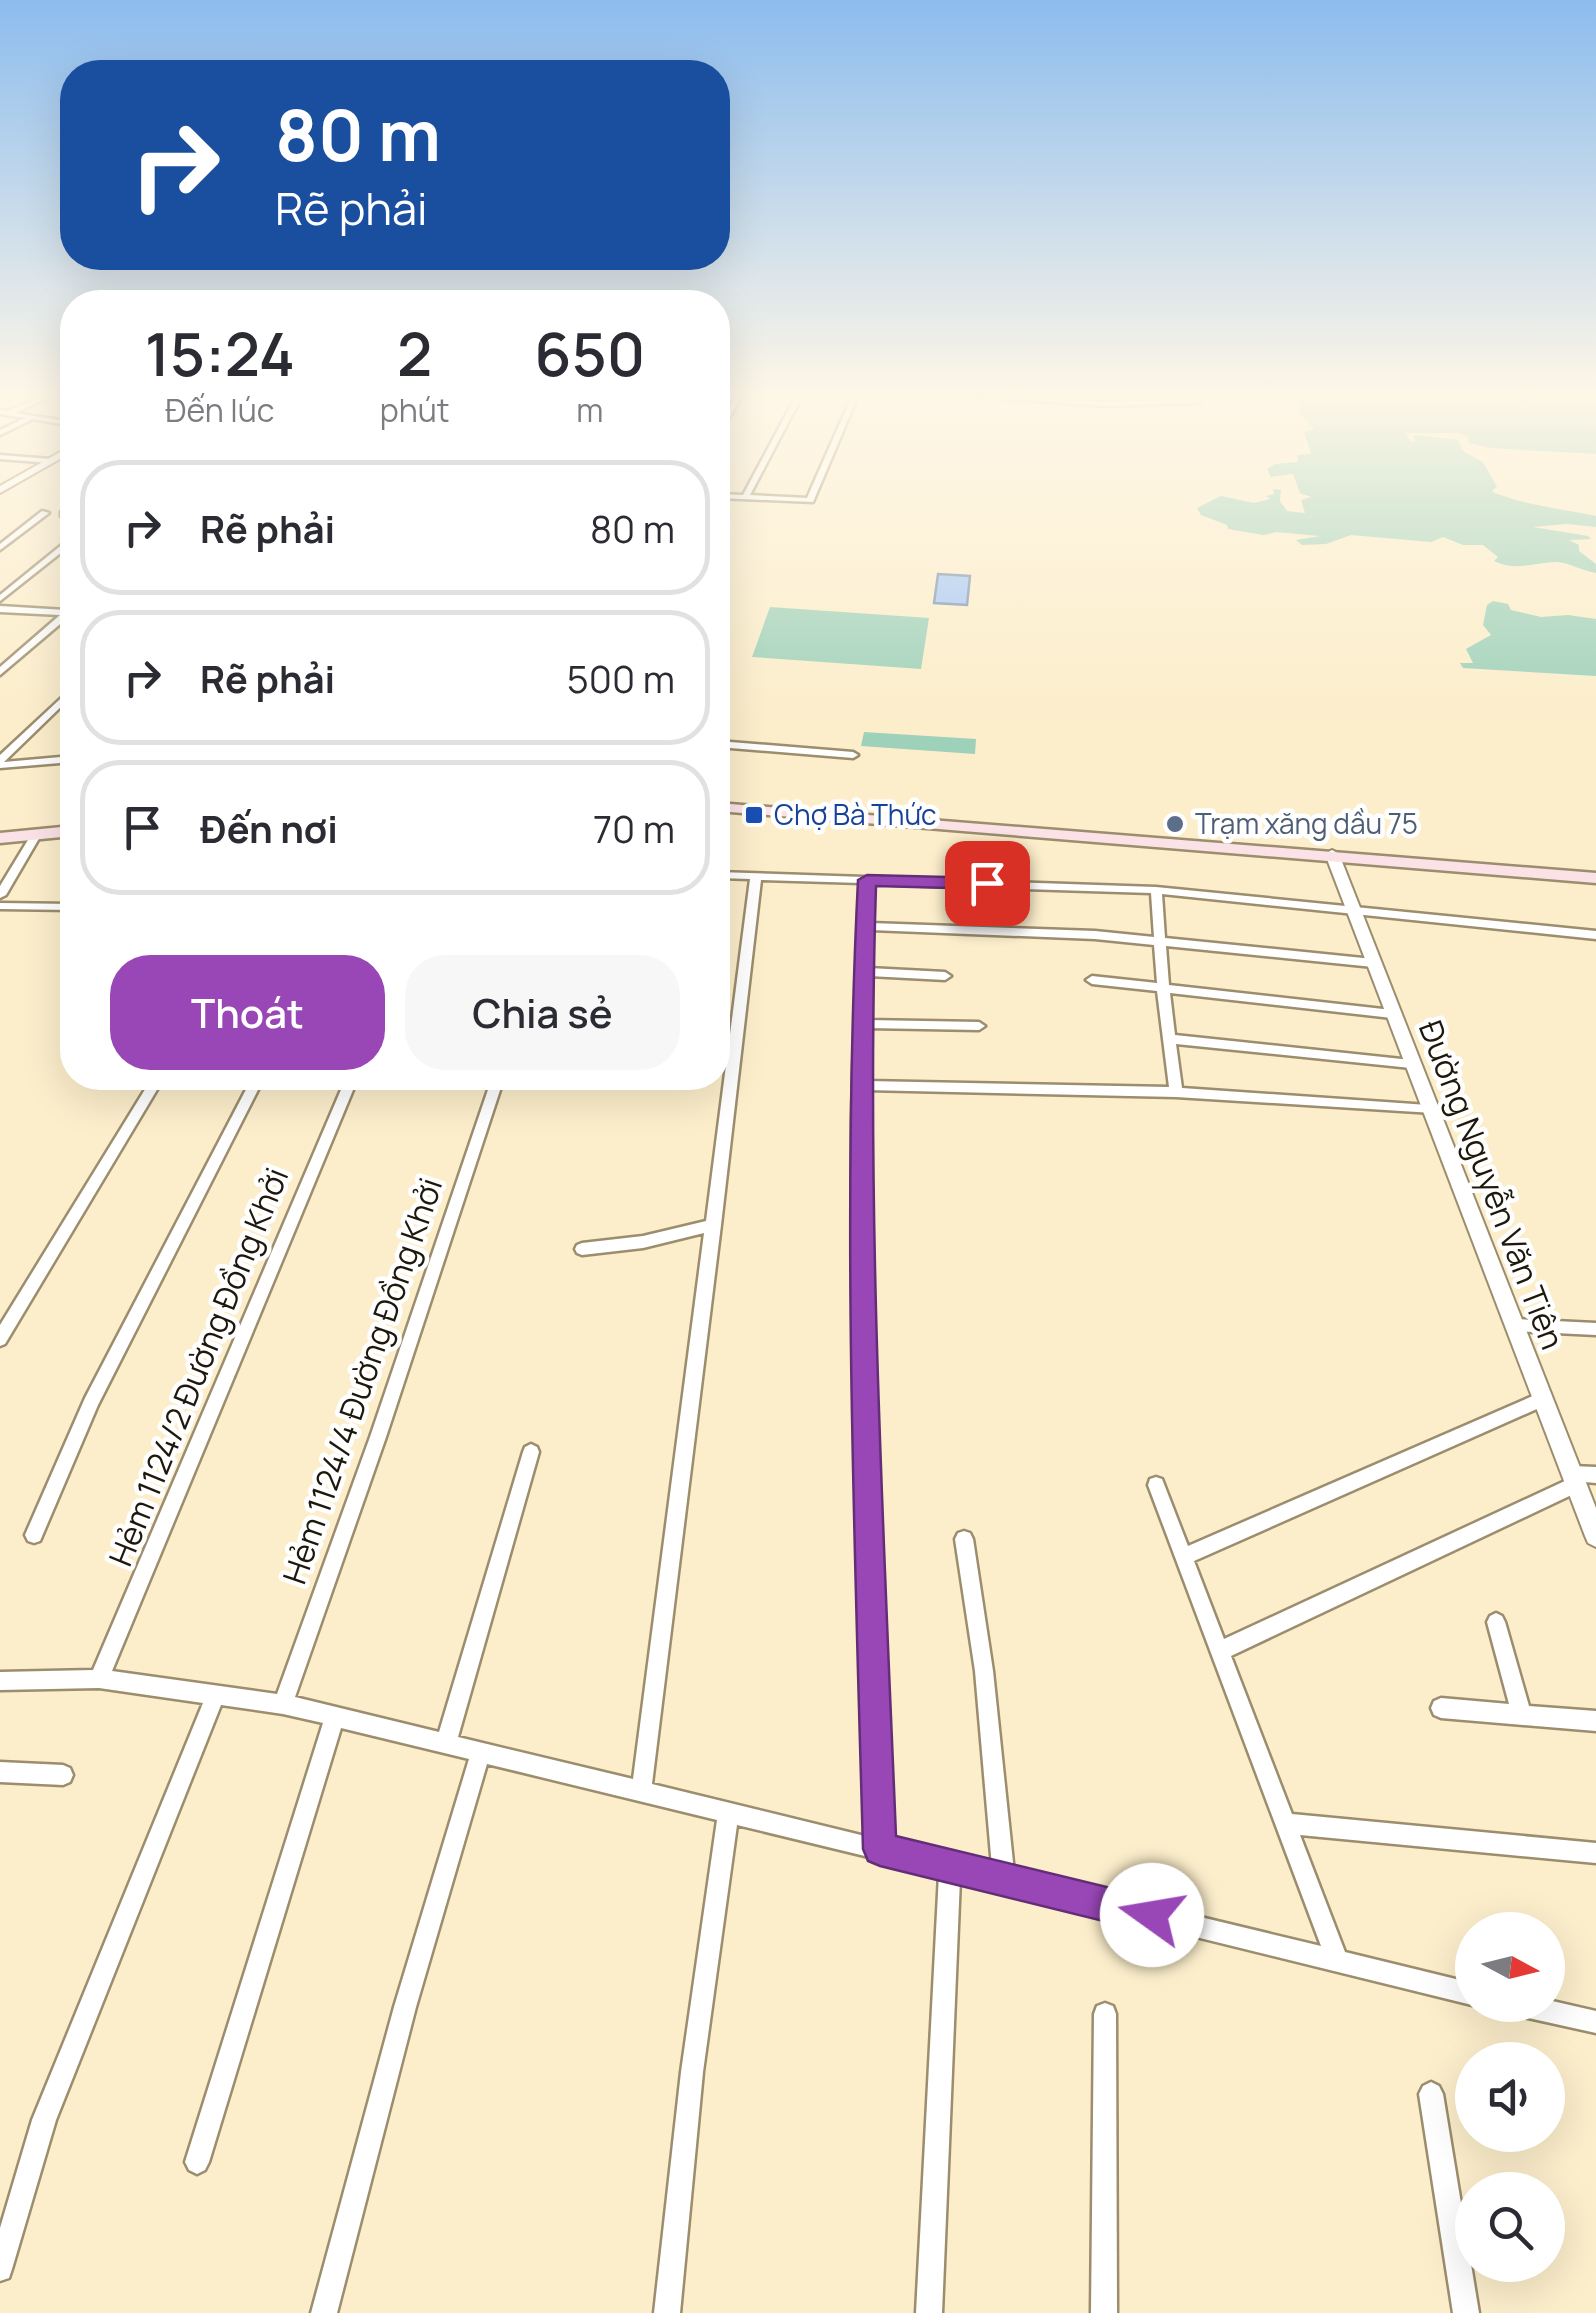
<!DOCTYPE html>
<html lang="vi">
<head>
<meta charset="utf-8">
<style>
  body { margin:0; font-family:Manrope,sans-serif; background:#f7f7f7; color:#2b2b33; height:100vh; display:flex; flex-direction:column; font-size:38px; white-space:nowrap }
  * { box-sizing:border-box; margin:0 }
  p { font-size:32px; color:#7c7c81 }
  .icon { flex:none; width:55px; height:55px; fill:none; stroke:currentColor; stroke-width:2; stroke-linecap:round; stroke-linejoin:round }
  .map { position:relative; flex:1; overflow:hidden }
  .details { position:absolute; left:60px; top:290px; width:670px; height:800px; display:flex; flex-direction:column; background:#fff; border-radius:40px; box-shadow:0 10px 40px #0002 }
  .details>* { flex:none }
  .banner { position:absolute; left:60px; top:60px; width:670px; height:210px; border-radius:40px; box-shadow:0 10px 40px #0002; background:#1a4fa0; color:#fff; overflow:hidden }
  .needle { width:65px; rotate:97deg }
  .buttons { position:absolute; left:1455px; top:1912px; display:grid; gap:20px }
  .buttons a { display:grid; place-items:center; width:110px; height:110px; border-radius:50%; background:#fff; box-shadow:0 10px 40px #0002; font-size:50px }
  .pin { position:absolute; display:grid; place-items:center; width:85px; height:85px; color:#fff; margin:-42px; border-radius:20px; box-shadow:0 5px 15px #0006 }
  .me { position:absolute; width:110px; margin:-55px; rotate:283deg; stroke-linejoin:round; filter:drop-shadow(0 0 8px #0008) }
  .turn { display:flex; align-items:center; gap:35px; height:210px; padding:0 50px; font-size:45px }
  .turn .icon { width:130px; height:130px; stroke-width:2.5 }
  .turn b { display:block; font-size:70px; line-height:85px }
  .eta { display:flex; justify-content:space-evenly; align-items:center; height:170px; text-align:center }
  .eta b { font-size:60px; font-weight:600; line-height:70px }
  .primary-button { display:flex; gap:20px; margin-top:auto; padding:20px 50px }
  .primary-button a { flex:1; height:115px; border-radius:40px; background:#9947b7; color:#fff; font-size:40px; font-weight:600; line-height:115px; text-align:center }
  .primary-button a+a { background:#f7f7f7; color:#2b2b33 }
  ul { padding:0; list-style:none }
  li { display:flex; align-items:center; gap:30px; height:135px; margin:0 20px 15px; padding:0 30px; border:5px solid #e1e1e2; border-radius:40px }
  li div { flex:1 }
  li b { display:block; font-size:38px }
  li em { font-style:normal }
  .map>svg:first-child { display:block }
  .green { fill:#9ed1ba }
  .water { fill:#a2c7f7; stroke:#7a92b0; stroke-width:2.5 }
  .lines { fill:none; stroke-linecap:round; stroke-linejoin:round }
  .minor-casing { stroke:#9b8d6d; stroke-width:5 }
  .tertiary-casing { stroke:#9b8d6d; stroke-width:4 }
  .secondary-casing { stroke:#9b8d6d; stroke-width:5 }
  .minor { fill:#fff; fill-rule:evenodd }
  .tertiary { fill:#fff; fill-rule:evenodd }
  .secondary { fill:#fbe2e6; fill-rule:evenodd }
  .route { fill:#9947b7; stroke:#632e77; stroke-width:2.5 }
  .transit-dot { fill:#1a4fb4; stroke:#fff; stroke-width:4 }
  .service-dot { fill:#5c6f8a; stroke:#fff; stroke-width:4 }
  .labels { text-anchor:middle; stroke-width:9; stroke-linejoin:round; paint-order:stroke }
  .far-transit-label { font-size:28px; fill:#164399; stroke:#fff; text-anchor:start }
  .far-service-label { font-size:28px; fill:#4e5e75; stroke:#fff; text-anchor:start }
  .street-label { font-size:32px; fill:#1d180b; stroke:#fff }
</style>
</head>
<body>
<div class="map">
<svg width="1596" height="2313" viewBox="0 0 1596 2313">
  <rect width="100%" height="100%" fill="#fceecb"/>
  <g class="green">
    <path d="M1296,396H1596V454L1489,448L1469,443L1468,437L1458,433H1405L1411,442L1416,441L1413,437L1417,435L1458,440L1463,451L1483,462L1497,487L1492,491L1495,493C1529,506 1562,509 1596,516V527L1566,524L1533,527L1588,536L1591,539L1569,540L1579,545V551L1596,564V573C1583,571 1570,563 1557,562C1535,562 1516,572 1494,561L1498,557L1483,545H1463L1443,537L1431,542L1351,535L1326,544L1302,545L1296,540L1320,536L1276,532L1264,535L1228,529L1227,525L1201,515L1197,508L1221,496L1254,503L1270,499L1266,496L1274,494L1273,489L1281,490L1280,501L1287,511L1305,513L1301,500L1311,497L1300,493L1293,474L1271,477L1267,469L1275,464L1298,462L1297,455L1311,454L1304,432L1314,429L1300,414Z"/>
    <polygon points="1493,601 1508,604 1511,610 1541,617 1568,615 1596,619 1596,676 1463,668 1460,663 1473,663 1466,649 1491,635 1483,625 1487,605"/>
    <polygon points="770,607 929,618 921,669 752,657"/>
    <polygon points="864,732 976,739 975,754 861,746"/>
  </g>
  <polygon class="water" points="938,574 970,576 967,605 934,603"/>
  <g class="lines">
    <defs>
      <g id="minor">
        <polygon points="45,396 52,396 15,413 72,422 72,426 33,419 0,435 0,430 25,418 0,414 0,410 7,411"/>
        <polygon points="736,396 742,396 721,432 718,434 718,427"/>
        <polygon points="796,396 802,396 750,495 807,498 852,396 858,396 813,502 718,498 718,494 743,495"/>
        <polygon points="965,396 1106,402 1197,399 1200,401 1197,403 1106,406"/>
        <polygon points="0,455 51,459 54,461 51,463 0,459"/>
        <polygon points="69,505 72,505 72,510 67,516 61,516 61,512"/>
        <polygon points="42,511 49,513 0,550 0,544"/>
        <polygon points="69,539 72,539 72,544 0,601 0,595"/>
        <polygon points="0,606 66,610 72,606 72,614 0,675 0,667 60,615 0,612"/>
        <polygon points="72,688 72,696 4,762 72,756 72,762 0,768 0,755"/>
        <polygon points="718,741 853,752 858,755 853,758 718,747"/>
        <polygon points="36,832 41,835 6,895 0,898 0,886 31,835"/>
        <path d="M718,872L1156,887L1596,931V939L1162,894L1165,938L1373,959L1379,963L1373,967L1166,946L1169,985L1392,1010L1398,1014L1392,1018L1170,993L1175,1035L1411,1060L1417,1064L1411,1068L1176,1044L1182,1088L1428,1105L1433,1107L1435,1110L1433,1113L1176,1097L866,1090V1122L869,1365L890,1842L992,1867L975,1671L955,1539L958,1533L964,1531L970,1533L973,1539L993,1671L1014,1872L1321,1946L1148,1485L1150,1479L1156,1477L1162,1479L1188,1546L1542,1392L1548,1394L1550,1399L1548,1404L1194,1561L1224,1639L1567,1480L1564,1474L1566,1469L1572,1466L1596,1467V1483L1584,1482L1582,1490L1231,1656L1292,1814L1596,1843V1863L1300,1835L1345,1952L1472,1983V2005L960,1879L942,2313H916L939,1874L737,1825L703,2072L680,2313H654L681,2072L717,1820L487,1764L416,2007L337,2313H311L394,2007L469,1759L341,1728L209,2162L205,2170L197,2174L189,2170L185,2162L323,1723L283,1714L221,1705L56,2120L12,2269L9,2278L0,2281V2228L32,2120L203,1703L99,1688L0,1690V1672L93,1670L346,1078H358L112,1671L277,1694L370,1437L492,1078H504L386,1437L295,1697L439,1732L523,1452L525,1447L531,1444L537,1447L539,1452L458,1737L633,1779L704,1233L643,1248L582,1255L577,1253L575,1249L577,1245L582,1243L643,1236L706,1221L750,879L718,878ZM761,880L861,883C857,963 853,1043 852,1124C850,1362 860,1599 869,1837L652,1784L721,1225ZM872,884L1151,893L1154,937L1095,931L871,923ZM871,930L1095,939L1154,945L1157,983L1092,976L1086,980L1092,984L1157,991L1169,1087L867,1081V1028L979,1030L985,1026L979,1022L867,1020L869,976L945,980L951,976L945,972L869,968Z"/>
        <polygon points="0,903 72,904 72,910 0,909"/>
        <polygon points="152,1078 164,1078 5,1344 0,1346 0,1325"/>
        <polygon points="252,1078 264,1078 98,1405 40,1541 34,1543 28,1541 25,1535 85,1398"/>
        <polygon points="1514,1319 1596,1323 1596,1335 1514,1331 1509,1330 1506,1325 1509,1320"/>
        <polygon points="1496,1613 1502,1616 1505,1622 1529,1706 1596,1711 1596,1731 1441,1718 1434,1715 1431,1708 1434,1701 1441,1698 1509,1704 1487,1622 1490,1616"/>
        <polygon points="0,1762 63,1765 70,1768 73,1775 70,1782 63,1785 0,1782"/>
        <polygon points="1548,2000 1596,2011 1596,2033 1519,2016 1511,2013 1508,2005 1548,2005"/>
        <polygon points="1105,2003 1113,2006 1116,2014 1117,2313 1091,2313 1094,2014 1097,2006"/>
        <polygon points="1431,2082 1439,2086 1443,2094 1479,2313 1453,2313 1419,2094 1423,2086"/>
      </g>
      <g id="tertiary">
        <polygon points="69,447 72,447 72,452 0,493 0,486"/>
        <polygon points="1332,850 1339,854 1596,1508 1596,1547 1588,1543 1585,1536 1325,854"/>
      </g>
      <g id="secondary">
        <polygon points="718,803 1596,873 1596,883 718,811"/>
        <polygon points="72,826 72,836 0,843 0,833"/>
      </g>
    </defs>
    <use href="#minor" class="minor-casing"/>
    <use href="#tertiary" class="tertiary-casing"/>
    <use href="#secondary" class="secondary-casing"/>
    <use href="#minor" class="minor"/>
    <use href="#tertiary" class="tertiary"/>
    <use href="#secondary" class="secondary"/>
  </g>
  <linearGradient id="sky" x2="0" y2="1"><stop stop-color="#8cbcee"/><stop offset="0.55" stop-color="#fef7e8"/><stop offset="1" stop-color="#fef7e8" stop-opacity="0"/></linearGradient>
  <rect width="1596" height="719" fill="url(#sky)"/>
  <path class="route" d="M867,875L987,878L996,883L987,889L876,886C866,1203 883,1519 896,1836L1152,1898L1164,1903L1170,1915L1164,1928L1152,1933L880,1866L868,1861L863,1849C854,1526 842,1203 858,880Z"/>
  <rect class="transit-dot" x="744" y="805" width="20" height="20" rx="5"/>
  <circle class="service-dot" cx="1175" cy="824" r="10"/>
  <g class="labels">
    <g class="far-transit-label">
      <text x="774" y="825">Chợ Bà Thức</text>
    </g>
    <g class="far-service-label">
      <text x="1195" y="834">Trạm xăng dầu 75</text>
    </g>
    <g class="street-label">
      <text transform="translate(1491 1185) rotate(69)" y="11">Đường Nguyễn Văn Tiên</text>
      <text transform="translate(199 1367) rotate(-68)" y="11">Hẻm 1124/2 Đường Đồng Khởi</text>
      <text transform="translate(363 1381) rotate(-71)" y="11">Hẻm 1124/4 Đường Đồng Khởi</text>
    </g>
  </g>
</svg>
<div class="buttons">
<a><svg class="needle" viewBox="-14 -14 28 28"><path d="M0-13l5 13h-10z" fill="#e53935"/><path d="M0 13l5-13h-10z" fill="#7c7c81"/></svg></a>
<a><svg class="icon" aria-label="sound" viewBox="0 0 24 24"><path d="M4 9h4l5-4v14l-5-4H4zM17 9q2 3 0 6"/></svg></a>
<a><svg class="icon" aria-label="search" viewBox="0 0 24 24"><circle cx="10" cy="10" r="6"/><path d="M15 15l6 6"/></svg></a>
</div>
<div class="pin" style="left:987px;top:883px;background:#d93025"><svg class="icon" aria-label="arrive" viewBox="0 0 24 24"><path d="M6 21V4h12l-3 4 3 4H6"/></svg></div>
<svg class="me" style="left:1152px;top:1915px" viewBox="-20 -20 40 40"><circle r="19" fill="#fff"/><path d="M0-13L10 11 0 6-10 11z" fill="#9947b7"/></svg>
<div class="banner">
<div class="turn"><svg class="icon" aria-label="right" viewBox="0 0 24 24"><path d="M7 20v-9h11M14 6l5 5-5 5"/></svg><div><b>80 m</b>Rẽ phải</div></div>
</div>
<section class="details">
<div class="eta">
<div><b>15:24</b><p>Đến lúc</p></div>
<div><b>2</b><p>phút</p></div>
<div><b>650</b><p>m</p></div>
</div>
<ul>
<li><svg class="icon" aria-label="right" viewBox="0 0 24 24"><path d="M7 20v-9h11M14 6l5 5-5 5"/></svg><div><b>Rẽ phải</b></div><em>80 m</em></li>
<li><svg class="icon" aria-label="right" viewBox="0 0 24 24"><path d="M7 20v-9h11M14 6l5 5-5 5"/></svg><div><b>Rẽ phải</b></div><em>500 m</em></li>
<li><svg class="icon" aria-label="arrive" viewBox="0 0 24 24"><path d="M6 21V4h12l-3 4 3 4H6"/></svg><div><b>Đến nơi</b></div><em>70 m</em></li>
</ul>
<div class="primary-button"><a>Thoát</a><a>Chia sẻ</a></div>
</section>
</div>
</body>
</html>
